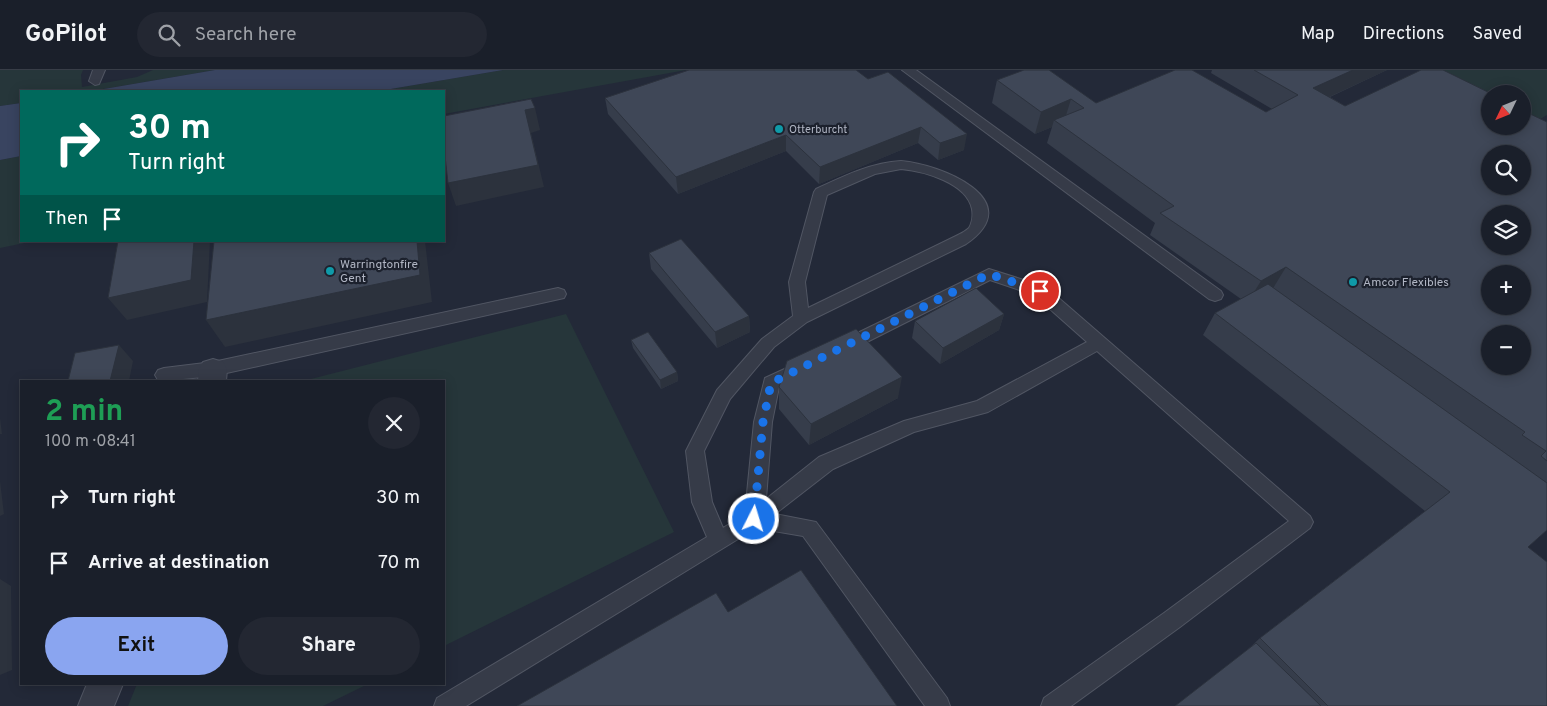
<!DOCTYPE html>
<html lang="en">
<head>
<meta charset="utf-8">
<style>
  body { margin:0; font-family:Overpass,sans-serif; background:#232732; color:#f1f3f6; height:100vh; display:flex; flex-direction:column; font-size:19px; white-space:nowrap }
  * { box-sizing:border-box; margin:0 }
  p { font-size:16px; color:#9fa2a8 }
  .icon { flex:none; width:28px; height:28px; fill:none; stroke:currentColor; stroke-width:2; stroke-linecap:round; stroke-linejoin:round }
  .map { position:relative; flex:1; overflow:hidden }
  .drawer { position:absolute; left:20px; top:310px; width:425px; height:305px; display:flex; flex-direction:column; background:#1a1f2a; border-radius:0px; box-shadow:0 2px 12px #0003,0 0 0 1px #383d47 }
  .drawer>* { flex:none }
  .top-card { position:absolute; left:20px; top:20px; width:425px; height:152px; border-radius:0px; box-shadow:0 2px 12px #0003,0 0 0 1px #383d47; background:#00695c; color:#fff; overflow:hidden }
  .needle { width:32px; rotate:227deg }
  .fabs { position:absolute; left:1481px; top:15px; display:grid; gap:10px }
  .fabs a { display:grid; place-items:center; width:50px; height:50px; border-radius:50%; background:#1a1f2a; box-shadow:0 2px 12px #0003,0 0 0 1px #383d47; font-size:25px }
  .pin { position:absolute; display:grid; place-items:center; width:42px; height:42px; color:#fff; margin:-21px; border:2px solid #fff; border-radius:50%; box-shadow:0 1px 5px #0007 }
  .me { position:absolute; width:55px; margin:-28px; rotate:5deg; stroke-linejoin:round; filter:drop-shadow(0 0 4px #0008) }
  .turn { display:flex; align-items:center; gap:18px; height:105px; padding:0 25px; font-size:22px }
  .turn .icon { width:65px; height:65px; stroke-width:2.5 }
  .turn b { display:block; font-size:35px; line-height:42px }
  .then { display:flex; align-items:center; height:48px; padding:0 25px; background:#0003; gap:10px; font-size:19px }
  .round { display:grid; place-items:center; flex:none; width:52px; height:52px; border-radius:26px; background:#232732 }
  .headline { display:flex; align-items:center; justify-content:space-between; height:85px; padding:0 25px }
  h1 { font-size:30px; font-weight:700; line-height:38px; color:#1e9e55 }
  .primary-button { display:flex; gap:10px; margin-top:auto; padding:10px 25px }
  .primary-button a { flex:1; height:58px; border-radius:30px; background:#8aa5f0; color:#111; font-size:20px; font-weight:700; line-height:58px; text-align:center }
  .primary-button a+a { background:#232732; color:#f1f3f6 }
  ul { padding:0; list-style:none }
  li { display:flex; align-items:center; gap:15px; height:65px; padding:0 25px }
  li div { flex:1 }
  li b { display:block; font-size:19px }
  li em { font-style:normal }
  header { display:flex; align-items:center; gap:30px; box-sizing:border-box; height:70px; padding:0 25px; background:#1a1f2a; border-bottom:1px solid #383d47 }
  header strong { font-size:24px }
  nav { display:flex; gap:28px; margin-inline-start:auto; font-size:18px }
  .search { width:350px; height:45px; background:#232732; display:flex; align-items:center; gap:12px; box-sizing:border-box; padding:0 18px; border-radius:28px; color:#9fa2a8; font-size:19px }
  .map>svg:first-child { display:block }
  .green { fill:#26363a }
  .water { fill:#394460 }
  .lines { fill:none; stroke-linecap:round; stroke-linejoin:round }
  .service-casing { stroke:#515663; stroke-width:2 }
  .minor-casing { stroke:#515663; stroke-width:2 }
  .service { fill:#363b48; fill-rule:evenodd }
  .minor { fill:#363b48; fill-rule:evenodd }
  .wall { fill:#363d4b }
  .shaded-wall { fill:#2c323d }
  .building { fill:#3f4757; stroke:#2c323d; fill-rule:evenodd }
  .route { stroke:#1a73e8; stroke-width:9; stroke-dasharray:0 16.2 }
  .culture-dot { fill:#0f9aa8; stroke:#1c212d; stroke-width:2 }
  .labels { text-anchor:middle; stroke-width:4.5; stroke-linejoin:round; paint-order:stroke }
  .far-poi-label { font-size:11px; fill:#b1b6c4; stroke:#1c212d; text-anchor:start }
  .poi-label { font-size:12px; fill:#b1b6c4; stroke:#1c212d; text-anchor:start }
</style>
</head>
<body>
<header>
<strong>GoPilot</strong>
<div class="search"><svg class="icon" aria-label="search" viewBox="0 0 24 24"><circle cx="10" cy="10" r="6"/><path d="M15 15l6 6"/></svg>Search here</div>
<nav><a>Map</a><a>Directions</a><a>Saved</a></nav>
</header>
<div class="map">
<svg width="1547" height="636" viewBox="0 0 1547 636">
  <rect width="100%" height="100%" fill="#232938"/>
  <g class="green">
    <polygon points="0,0 83,0 81,5 82,17 137,7 153,0 215,0 92,21 21,21 21,33 0,36"/>
    <polygon points="503,0 686,0 444,44 444,21 379,21"/>
    <polygon points="1420,0 1547,0 1547,45 1530,55 1523,51 1522,24 1490,24 1490,35"/>
    <polygon points="21,86 21,171 34,171 0,178 0,90"/>
    <polygon points="566,244 674,462 444,576 444,311 303,311"/>
    <polygon points="137,614 368,614 323,636 128,636"/>
  </g>
  <g class="water">
    <polygon points="215,0 503,0 379,21 92,21"/>
    <polygon points="21,33 21,86 0,90 0,36"/>
  </g>
  <g class="lines">
    <defs>
      <g id="service">
        <polygon points="93,0 105,0 99,14 95,15 89,11"/>
        <polygon points="902,0 916,0 1221,221 1223,225 1221,229 1215,231 1209,229"/>
        <path d="M901,91C940,94 1030,130 966,174L807,252L774,277L730,329L704,381L712,432L723,458L745,444L754,352L765,308L802,291L808,293L811,298L808,303L779,317L772,352L766,429L819,387L904,351L977,331L1087,272L1034,225L990,210L849,281L843,283L837,281L835,277L837,273L989,199L1046,217L1310,446L1313,452L1310,458L1180,557L1071,636H1041L1044,628L1164,543L1289,451L1097,281L988,342L914,362L833,399L775,444L816,452L947,628L950,636H925L803,466L756,458L466,636H434L437,628L707,467L692,432L686,381L717,320L762,269L793,246L789,212L814,122L816,119C844,106 870,93 901,91ZM901,99C924,101 967,113 972,139C973,145 972,153 969,158C966,161 960,164 956,166L808,238L805,212L827,125L875,104Z"/>
        <polygon points="558,218 564,220 566,224 564,228 213,306 163,311 158,310 155,305 158,300 164,298 213,292"/>
      </g>
      <g id="minor">
        <polygon points="213,289 223,292 227,299 226,311 198,311 199,299 203,292"/>
        <polygon points="87,614 123,614 114,636 78,636"/>
      </g>
    </defs>
    <use href="#service" class="service-casing"/>
    <use href="#minor" class="minor-casing"/>
    <use href="#service" class="service"/>
    <use href="#minor" class="minor"/>
  </g>
  <g class="wall">
    <polygon points="1212,0 1387,0 1330,27 1345,36 1547,52 1547,460 1528,477 1547,636 1175,636 1246,581 1260,568 1425,441 1203,265 1215,243 1241,229 1150,165 1155,153 1047,73 1052,57 1035,64 992,33 997,10 1096,33 1266,42 1272,39 1211,3"/>
    <polygon points="868,9 964,80 938,90 918,73 819,114 786,81 678,124 608,44 605,28"/>
    <polygon points="649,183 749,246 750,262 717,278 651,199"/>
    <polygon points="1004,244 999,260 940,294 912,268 915,251"/>
    <polygon points="631,270 677,302 678,311 661,319 633,278"/>
    <polygon points="779,317 898,328 809,375 779,339"/>
  </g>
  <g class="shaded-wall">
    <polygon points="1353,0 1387,0 1301,40 1313,18"/>
    <polygon points="1071,29 1064,52 1054,50 1052,57 1035,64 1041,42"/>
    <polygon points="535,38 540,60 531,63 544,117 456,136 448,113 525,40"/>
    <polygon points="921,57 918,73 819,114 820,97"/>
    <polygon points="967,64 964,80 938,90 940,73"/>
    <polygon points="786,65 786,81 678,124 676,107"/>
    <polygon points="194,171 210,171 207,232 127,250 108,228"/>
    <polygon points="417,171 425,171 432,232 225,277 206,250"/>
    <polygon points="1286,197 1272,220 1247,233 1261,211"/>
    <polygon points="1004,244 999,260 940,294 943,278"/>
    <polygon points="749,246 750,262 717,278 715,262"/>
    <polygon points="119,275 133,291 129,311 110,311"/>
    <polygon points="677,302 678,311 661,319 660,310"/>
    <polygon points="902,307 898,328 809,375 811,354"/>
    <polygon points="0,348 2,364 0,364"/>
    <polygon points="0,411 4,444 0,446"/>
    <polygon points="0,509 11,516 12,600 0,605"/>
  </g>
  <g class="building">
    <polygon points="689,0 856,0 868,9 888,2 967,64 940,73 921,57 820,97 786,65 676,107 605,28"/>
    <path d="M1024,0H1049L1096,33L1175,0H1192L1266,42L1298,25L1254,0H1353L1313,18L1345,36L1421,0H1443L1492,24H1490V56H1522V40L1547,52V391L1541,386L1546,381L1522,365L1525,362L1286,197L1261,211L1160,143L1174,136L1054,50L1084,38L1071,29L1041,42L997,10ZM1490,84H1522V116H1490ZM1490,144H1522V176H1490ZM1490,204H1522V236H1490ZM1490,264H1522V296H1490Z"/>
    <polygon points="531,29 535,38 525,40 538,95 448,113 444,77 444,46"/>
    <polygon points="681,169 749,246 715,262 649,183"/>
    <polygon points="118,171 194,171 191,210 108,228"/>
    <polygon points="214,171 417,171 420,205 206,250"/>
    <polygon points="1268,214 1547,413 1547,460 1528,477 1547,492 1547,636 1328,636 1260,568 1450,422 1215,243"/>
    <polygon points="976,218 1004,244 943,278 915,251"/>
    <polygon points="856,259 902,307 811,354 779,317 787,291"/>
    <polygon points="648,262 677,302 660,310 631,270"/>
    <polygon points="119,275 110,311 68,311 75,283"/>
    <polygon points="801,500 897,636 517,636 716,523 728,542"/>
    <polygon points="1256,573 1321,636 1175,636"/>
  </g>
  <g class="lines">
    <polyline class="route" points="754,449 763,352 771,313 989,204 1040,221"/>
  </g>
  <g class="culture-dot">
    <circle cx="779" cy="59" r="5"/>
    <circle cx="330" cy="201" r="5"/>
    <circle cx="1353" cy="212" r="5"/>
  </g>
  <g class="labels">
    <g class="far-poi-label">
      <text x="789" y="63">Otterburcht</text>
    </g>
    <g class="poi-label">
      <text x="340" y="198">Warringtonfire<tspan x="340" dy="14">Gent</tspan></text>
      <text x="1363" y="216">Amcor Flexibles</text>
    </g>
  </g>
</svg>
<div class="fabs">
<a><svg class="needle" viewBox="-14 -14 28 28"><path d="M0-13l5 13h-10z" fill="#e53935"/><path d="M0 13l5-13h-10z" fill="#9fa2a8"/></svg></a>
<a><svg class="icon" aria-label="search" viewBox="0 0 24 24"><circle cx="10" cy="10" r="6"/><path d="M15 15l6 6"/></svg></a>
<a><svg class="icon" aria-label="layers" viewBox="0 0 24 24"><path d="M12 4l9 5-9 5-9-5zM3 14l9 5 9-5"/></svg></a>
<a>+</a>
<a>−</a>
</div>
<div class="pin" style="left:1040px;top:221px;background:#d93025"><svg class="icon" aria-label="arrive" viewBox="0 0 24 24"><path d="M6 21V4h12l-3 4 3 4H6"/></svg></div>
<svg class="me" style="left:754px;top:449px" viewBox="-20 -20 40 40"><circle r="17" fill="#1a73e8" stroke="#fff" stroke-width="3"/><path d="M0-11L8 9 0 5-8 9z" fill="#fff"/></svg>
<div class="top-card">
<div class="turn"><svg class="icon" aria-label="right" viewBox="0 0 24 24"><path d="M7 20v-9h11M14 6l5 5-5 5"/></svg><div><b>30 m</b>Turn right</div></div>
<div class="then">Then<svg class="icon" aria-label="arrive" viewBox="0 0 24 24"><path d="M6 21V4h12l-3 4 3 4H6"/></svg></div>
</div>
<section class="drawer">
<div class="headline"><div><h1>2 min</h1><p>100 m · 08:41</p></div><a class="round"><svg class="icon" aria-label="close" viewBox="0 0 24 24"><path d="M6 6l12 12M18 6L6 18"/></svg></a></div>
<ul>
<li><svg class="icon" aria-label="right" viewBox="0 0 24 24"><path d="M7 20v-9h11M14 6l5 5-5 5"/></svg><div><b>Turn right</b></div><em>30 m</em></li>
<li><svg class="icon" aria-label="arrive" viewBox="0 0 24 24"><path d="M6 21V4h12l-3 4 3 4H6"/></svg><div><b>Arrive at destination</b></div><em>70 m</em></li>
</ul>
<div class="primary-button"><a>Exit</a><a>Share</a></div>
</section>
</div>
</body>
</html>
